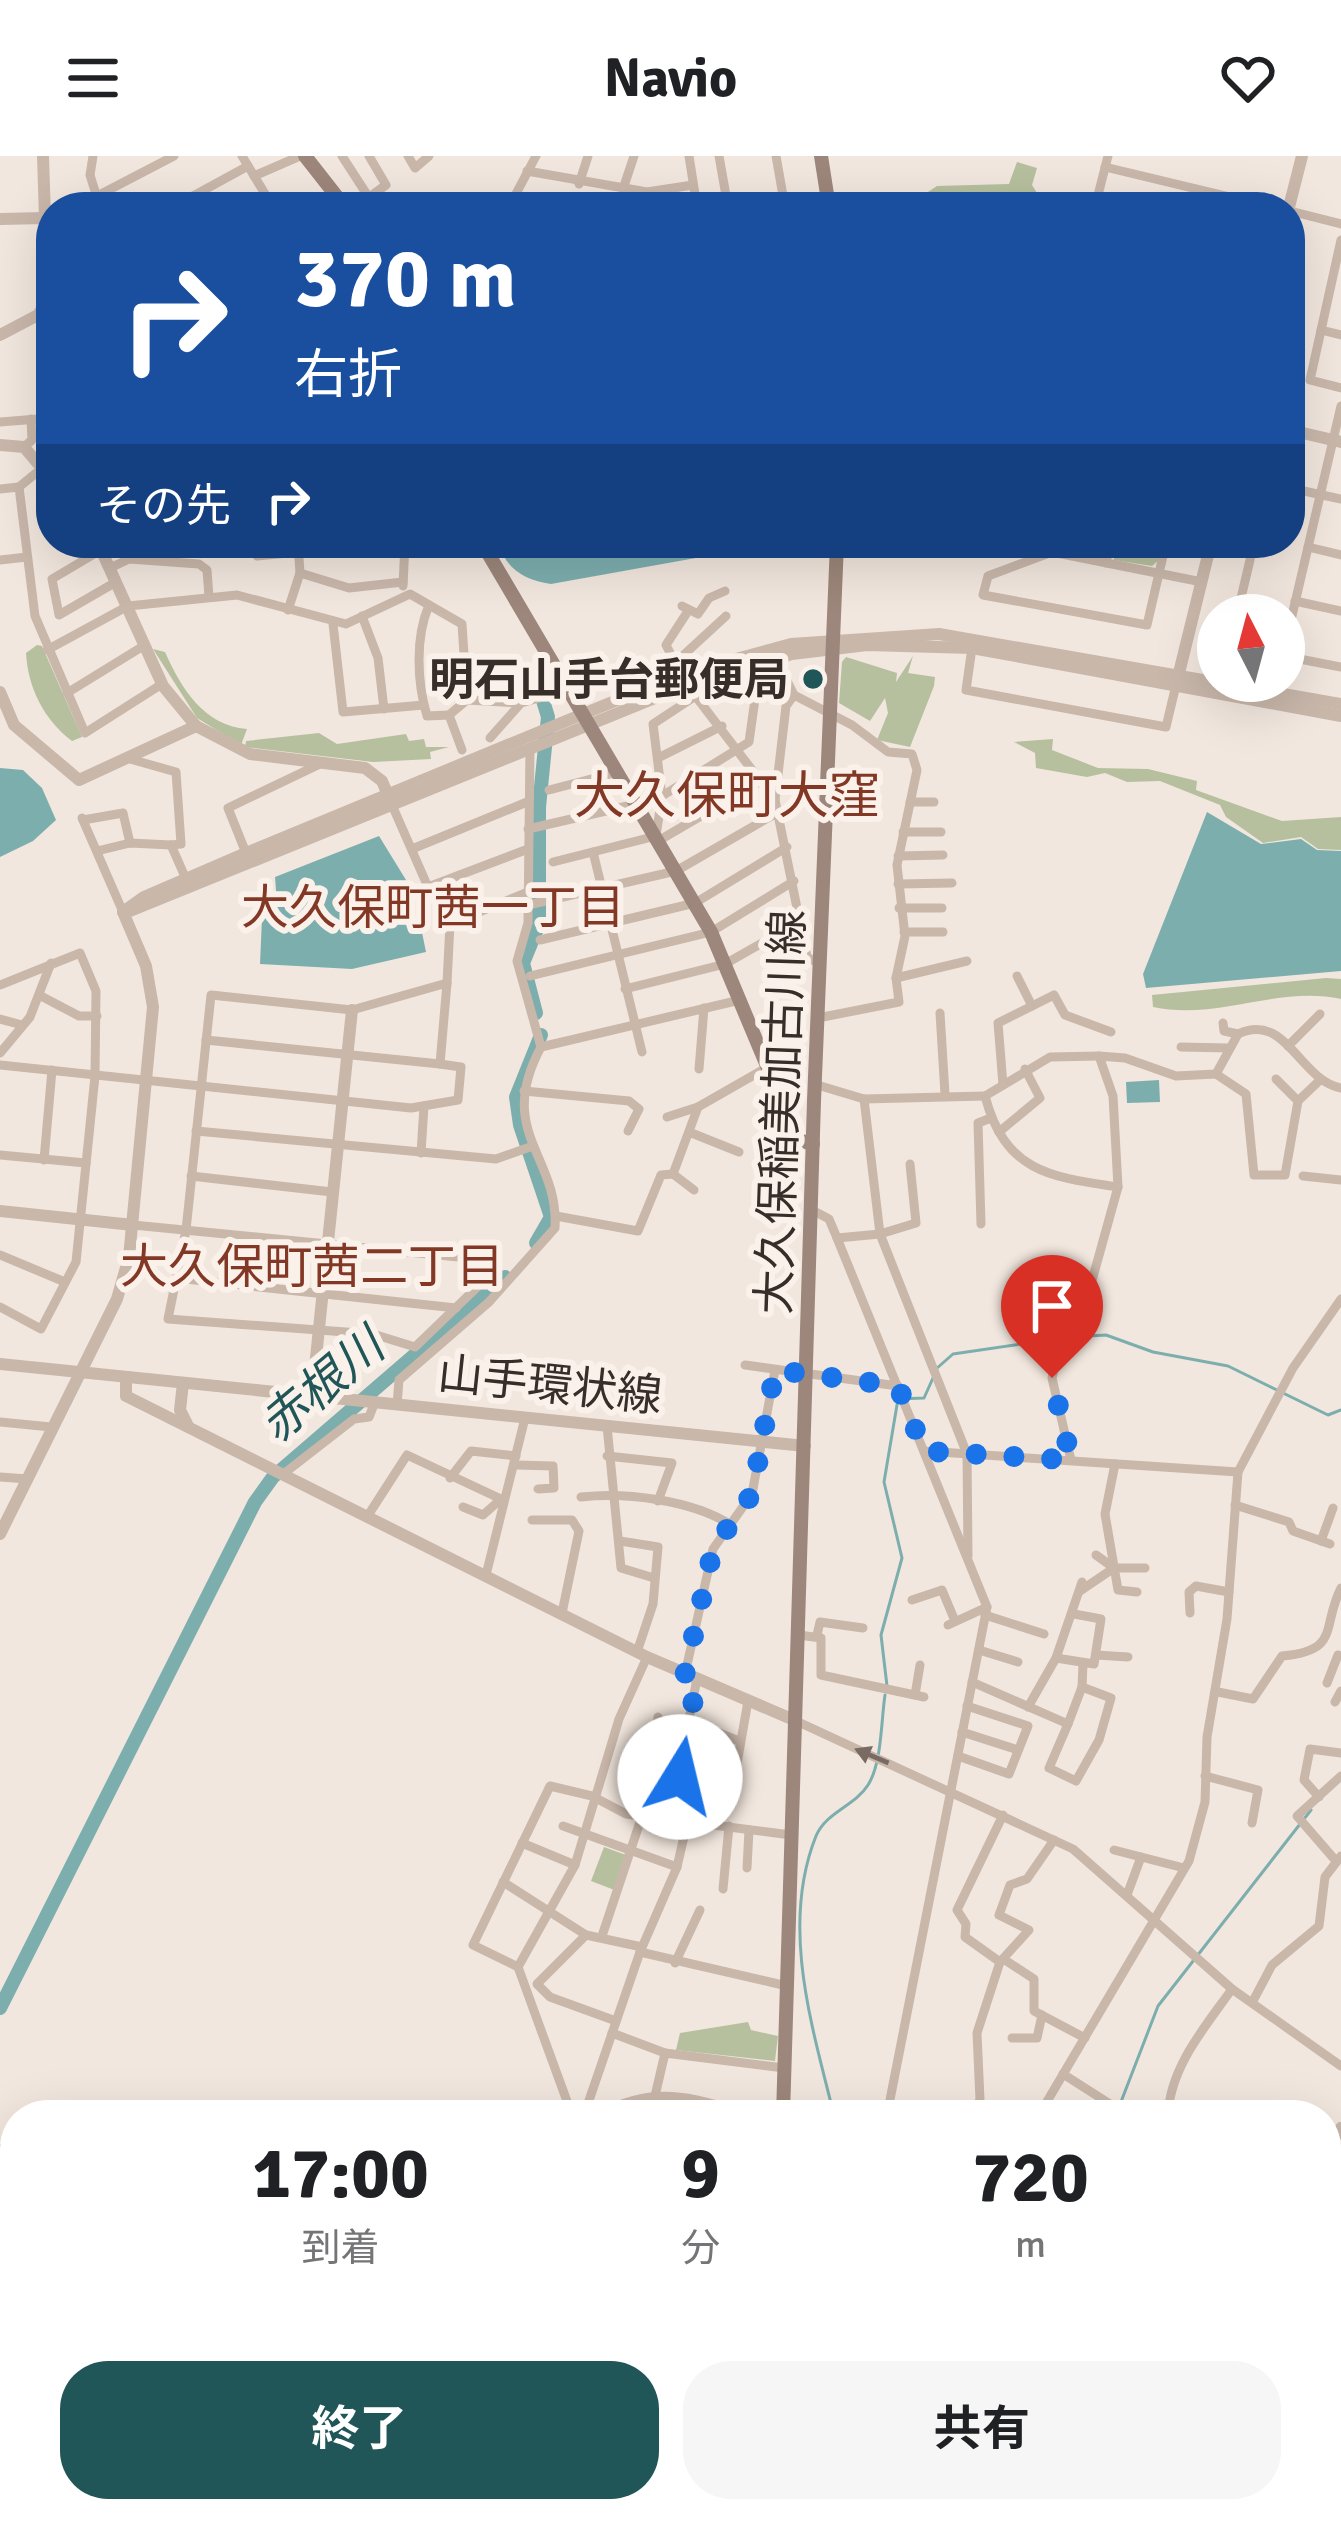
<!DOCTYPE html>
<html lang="ja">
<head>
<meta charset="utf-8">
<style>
  body { margin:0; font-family:Signika,"Noto Sans JP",sans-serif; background:#f6f6f6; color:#202124; height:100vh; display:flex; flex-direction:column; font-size:45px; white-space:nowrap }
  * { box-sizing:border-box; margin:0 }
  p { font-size:39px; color:#757577 }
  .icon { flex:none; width:66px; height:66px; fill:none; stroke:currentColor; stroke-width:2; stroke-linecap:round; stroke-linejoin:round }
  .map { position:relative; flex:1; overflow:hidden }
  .side { position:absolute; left:0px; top:1944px; width:1341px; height:423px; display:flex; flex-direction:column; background:#fff; border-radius:48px 48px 0 0; box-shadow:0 12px 48px #0002 }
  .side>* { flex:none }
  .banner { position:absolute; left:36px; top:36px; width:1269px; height:366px; border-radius:48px; box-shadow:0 12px 48px #0002; background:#1a4fa0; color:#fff; overflow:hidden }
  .needle { width:78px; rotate:354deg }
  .buttons { position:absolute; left:1197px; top:438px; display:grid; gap:24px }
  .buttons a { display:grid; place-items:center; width:108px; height:108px; border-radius:50%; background:#fff; box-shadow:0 12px 48px #0002; font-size:60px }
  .pin { position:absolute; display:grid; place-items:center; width:102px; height:102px; color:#fff; margin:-123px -51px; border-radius:50% 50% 50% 0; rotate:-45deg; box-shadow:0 0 12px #0007 }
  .pin .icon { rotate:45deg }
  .me { position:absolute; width:132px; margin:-66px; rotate:9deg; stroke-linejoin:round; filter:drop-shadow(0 0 9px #0008) }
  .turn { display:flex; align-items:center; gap:42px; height:252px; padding:0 60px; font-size:54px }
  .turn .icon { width:156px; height:156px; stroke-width:2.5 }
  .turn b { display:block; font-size:84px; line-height:102px }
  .then { display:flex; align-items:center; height:114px; padding:0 60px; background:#0003; gap:24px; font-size:45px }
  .eta { display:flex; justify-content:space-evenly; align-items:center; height:204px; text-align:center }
  .eta b { font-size:72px; font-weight:700; line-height:84px }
  .primary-button { display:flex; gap:24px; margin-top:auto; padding:24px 60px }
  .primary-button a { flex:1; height:138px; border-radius:48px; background:#205657; color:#fff; font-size:48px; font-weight:700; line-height:138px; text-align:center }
  .primary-button a+a { background:#f6f6f6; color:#202124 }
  header { display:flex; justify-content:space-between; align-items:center; height:156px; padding:0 60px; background:#fff; font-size:54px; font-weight:700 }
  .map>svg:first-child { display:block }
  .green { fill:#b6c09e }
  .water { fill:#7daeae }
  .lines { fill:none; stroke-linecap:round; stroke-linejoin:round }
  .stream { stroke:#7daeae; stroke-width:3 }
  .river { stroke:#7daeae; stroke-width:14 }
  .minor { stroke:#c9b7aa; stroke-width:9 }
  .tertiary { stroke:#c9b7aa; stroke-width:12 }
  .secondary { stroke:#9d867b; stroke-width:14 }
  .trunk { stroke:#68554e; stroke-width:15 }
  .rail-casing { stroke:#372d29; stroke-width:8 }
  .rail { stroke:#f9f1ea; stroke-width:3; stroke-dasharray:9; stroke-linecap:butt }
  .oneway { fill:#796b63 }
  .route { stroke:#1a73e8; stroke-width:21; stroke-dasharray:0 37.8 }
  .poi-dot { fill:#205657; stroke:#f9f1ea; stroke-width:4.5 }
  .labels { text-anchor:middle; stroke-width:12; stroke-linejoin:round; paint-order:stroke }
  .poi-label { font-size:45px; font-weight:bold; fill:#372d29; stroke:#f9f1ea; text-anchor:end }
  .street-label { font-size:45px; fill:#372d29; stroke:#f9f1ea }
  .neighbourhood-label { font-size:48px; fill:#833725; stroke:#f9f1ea }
  .water-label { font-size:48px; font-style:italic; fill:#205657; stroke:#f9f1ea }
  .quarter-label { font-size:51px; fill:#833725; stroke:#f9f1ea }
</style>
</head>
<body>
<header><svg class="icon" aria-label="menu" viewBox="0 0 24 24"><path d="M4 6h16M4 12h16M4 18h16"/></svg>Navio<svg class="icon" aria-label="heart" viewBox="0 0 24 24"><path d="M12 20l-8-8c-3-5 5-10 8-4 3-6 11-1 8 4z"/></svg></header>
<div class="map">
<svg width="1341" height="2366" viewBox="0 0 1341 2366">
  <rect width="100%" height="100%" fill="#f2e7de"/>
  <g class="green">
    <polygon points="1017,6 1037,12 1032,29 1046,51 905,51 937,30 1009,28"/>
    <polygon points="1114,387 1163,387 1160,403 1152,410 1114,404"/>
    <path d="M37,489L42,490L82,581L72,585C44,564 28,532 26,497Z"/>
    <path d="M153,493L165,496C181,532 204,570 247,573L241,589L197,562Z"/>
    <polygon points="913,500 908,517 935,521 934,530 910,591 877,584 888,557 885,542 870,565 839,547 842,506 846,501 897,517 896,526"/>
    <polygon points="319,577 337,588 406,578 409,585 424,583 426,591 449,591 430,596 431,603 373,606 245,591 246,585"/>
    <polygon points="1053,583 1052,594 1098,612 1148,613 1197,625 1196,634 1282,665 1341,661 1341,694 1318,693 1301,681 1263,687 1226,661 1220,649 1160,625 1127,626 1105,617 1087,621 1036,612 1035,597 1014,586"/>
    <path d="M1326,822L1341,823V843C1278,829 1217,865 1153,851L1152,839Z"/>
    <polygon points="604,1691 626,1699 617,1735 591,1725"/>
    <polygon points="748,1866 751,1874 778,1880 775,1905 676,1894 680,1877"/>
  </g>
  <g class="water">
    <path d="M498,387H779L551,428C524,424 507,414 498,387Z"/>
    <polygon points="0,612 23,614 42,632 56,664 33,685 0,701"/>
    <polygon points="1207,656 1261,688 1301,683 1317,694 1341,695 1341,815 1146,832 1143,818"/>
    <polygon points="379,680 414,737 426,796 352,813 260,808 262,762 277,747 275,721"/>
    <polygon points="1159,924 1160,946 1127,947 1126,926"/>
  </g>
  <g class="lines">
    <g class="stream">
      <polyline points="1072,1181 1106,1179 1153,1196 1228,1210 1328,1259 1341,1254"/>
      <polyline points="936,1213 953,1198 1062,1182"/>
      <polyline points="887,1530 881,1479 902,1402 884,1326 898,1243 924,1242 933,1222"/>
      <path d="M834,1959C812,1870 780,1770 816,1680C826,1656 855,1650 868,1629C882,1607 881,1565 885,1539"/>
      <polyline points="1107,1959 1119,1951 1158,1850 1311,1654"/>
      <polyline points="1031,2352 1033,2366"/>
    </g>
    <g class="river">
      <polyline points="536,857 523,807 539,768 539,651 548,561 538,528"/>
      <polyline points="536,1087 551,1061 520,969 516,941 541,879"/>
      <polyline points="0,1852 255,1346 273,1321 505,1121"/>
    </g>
    <g class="minor">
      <polyline points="93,0 90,19 100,51"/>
      <polyline points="242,0 273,51"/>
      <polyline points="342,0 375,51"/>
      <polyline points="408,0 415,12 429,0"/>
      <polyline points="689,0 697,51"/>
      <polyline points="719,0 728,51"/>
      <polyline points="776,0 785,51"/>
      <polyline points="1105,11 1271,51"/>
      <polyline points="527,15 647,36 693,29"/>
      <polyline points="254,20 300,0"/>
      <polyline points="579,28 588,0"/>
      <polyline points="623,33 634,0"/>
      <polyline points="368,42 386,29 369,0"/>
      <polyline points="76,51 174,0"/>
      <polyline points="173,51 248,10"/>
      <polyline points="509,51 536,0"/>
      <polyline points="1095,51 1108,0"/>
      <polyline points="1290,55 1341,68"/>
      <polyline points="1341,84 1310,224 1341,232"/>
      <polyline points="38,159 51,185"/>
      <polyline points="1321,174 1341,179"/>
      <polyline points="0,266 38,263 51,246"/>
      <polyline points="24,291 32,284 31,263"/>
      <polyline points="19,331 35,460 85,577 162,528"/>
      <polyline points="1290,332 1341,343"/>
      <polyline points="0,333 19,331 41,313"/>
      <polyline points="256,387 257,400 392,387"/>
      <polyline points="1166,387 1147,469 983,439 988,420 1052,396 1202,426"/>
      <polyline points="837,389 913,396 935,387"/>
      <polyline points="1308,391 1341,399"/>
      <polyline points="101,394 52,423 59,459 116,426"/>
      <polyline points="0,404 27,401"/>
      <polyline points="1106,407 1110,387"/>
      <polyline points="110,412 129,403 199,408 207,414 209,441"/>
      <polyline points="300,417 349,432 403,426"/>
      <polyline points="403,430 405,387"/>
      <polyline points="1295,445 1341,455"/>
      <path d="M429,449C415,482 417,526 427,560L449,559"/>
      <polyline points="682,450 698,458 709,442 725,435"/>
      <polyline points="288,454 300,417 298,387"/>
      <polyline points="1237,459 1254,387"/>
      <polyline points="362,460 378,502 384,553"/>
      <polyline points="333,468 343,556 424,549"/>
      <polyline points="972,492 966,534 1166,571 1176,529"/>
      <polyline points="47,494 128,450 237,439 346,468 410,438 462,468 467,544 449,559 462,594"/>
      <polyline points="1284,494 1341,250"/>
      <polyline points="1284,500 1341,511"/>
      <polyline points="676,506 726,460"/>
      <polyline points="781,513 794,539 852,569 888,596 912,598 917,614 897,709 905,780 896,822 899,846 818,862"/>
      <polyline points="681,518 666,489 688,455"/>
      <polyline points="687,529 775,644 807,801 820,808"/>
      <polyline points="67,537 145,489"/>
      <polyline points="467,544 521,547"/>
      <polyline points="490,582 521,547 568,534"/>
      <polyline points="530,592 528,767 517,805 541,891"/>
      <polyline points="658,602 722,570"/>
      <polyline points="130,603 176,616 181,688 171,689"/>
      <polyline points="549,634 618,616"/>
      <polyline points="662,640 749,586 755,543 746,508"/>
      <polyline points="775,644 786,550 794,539"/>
      <polyline points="910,646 934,646"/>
      <polyline points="392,649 428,731 528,693"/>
      <polyline points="82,662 123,756"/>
      <polyline points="83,664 123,657 130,687"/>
      <polyline points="528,673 636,648"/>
      <polyline points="903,676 941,676"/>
      <polyline points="658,685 759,626"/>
      <polyline points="171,689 186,723"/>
      <polyline points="412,693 527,646"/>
      <polyline points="97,695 130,687 171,689"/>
      <polyline points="593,696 642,896"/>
      <polyline points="246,697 228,652 320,608"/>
      <polyline points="898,700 943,699"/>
      <polyline points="553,706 656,680 662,640 653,568 694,541"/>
      <polyline points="898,728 952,727"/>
      <polyline points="528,749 676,715 780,655"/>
      <polyline points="899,752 942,752"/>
      <polyline points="904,776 943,776"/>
      <polyline points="540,784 695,747 787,691"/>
      <polyline points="530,820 711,776 794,725"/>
      <polyline points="1017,820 1032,850"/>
      <polyline points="896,822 967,805"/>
      <polyline points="0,829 80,797 96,835 95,920 76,1106 41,1173 0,1151"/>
      <polyline points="625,833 725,808 801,765"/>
      <polyline points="39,839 79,860 97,860"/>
      <polyline points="940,857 945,938"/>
      <polyline points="0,863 22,869"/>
      <polyline points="1223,867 1224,875 1238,878"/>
      <polyline points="206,884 440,908"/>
      <polyline points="1288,890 1320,858"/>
      <polyline points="1181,891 1228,892"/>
      <polyline points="0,897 30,861 51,807"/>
      <path d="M1099,900L1050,901L985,940C1005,1016 1050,1021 1118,1031"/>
      <polyline points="0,909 411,952 458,944 461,911 440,908 447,827"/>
      <polyline points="699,913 704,852"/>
      <polyline points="1216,918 1246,938 1254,1019 1285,1019 1298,945 1320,924"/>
      <polyline points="1276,923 1298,945"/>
      <polyline points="814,928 864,943 880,1078 967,1298 968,1400"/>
      <polyline points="1003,929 998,867 1054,839 1065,859 1111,876"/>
      <polyline points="524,935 629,945 639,953 628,975"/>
      <polyline points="864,943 985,940"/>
      <polyline points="667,961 698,951"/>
      <polyline points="196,975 496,1003 533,990"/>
      <polyline points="689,976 739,996"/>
      <polyline points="999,976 1040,942 1025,913"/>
      <polyline points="421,997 424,950"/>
      <polyline points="0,999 86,1007"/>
      <polyline points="44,1004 52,914"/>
      <polyline points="673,1018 694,1034"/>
      <polyline points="191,1020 332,1036"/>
      <polyline points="1303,1020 1341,1024"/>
      <polyline points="812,1054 829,1063 837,1082 987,1451 887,1959"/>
      <polyline points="556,1060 638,1075 661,1019 673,1018 698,951 768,911"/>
      <polyline points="981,1068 978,967 991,962"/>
      <path d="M133,1069C251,1080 370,1092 489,1104L497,1112L415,1191L373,1178L168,1163L186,1074L211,839L352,854L447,827L450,768L528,736"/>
      <polyline points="837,1082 880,1078 916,1067 910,1008"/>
      <polyline points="0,1099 65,1126"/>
      <polyline points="176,1122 456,1152"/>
      <polyline points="745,1209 898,1230"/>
      <path d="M397,1249L399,1224L489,1146L555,1072C559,999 495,977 541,891L740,844"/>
      <polyline points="0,1266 51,1271"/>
      <polyline points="607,1270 621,1412 654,1422"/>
      <polyline points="924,1295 1238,1316"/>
      <polyline points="607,1300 672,1307 658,1345"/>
      <path d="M1071,1304L1052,1222L1060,1188L1076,1173L1088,1139L1118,1031L1113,940L1099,900L1125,902L1176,920L1216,918L1238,878C1286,855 1299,924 1341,932"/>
      <polyline points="1115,1308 1105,1358 1118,1434 1137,1436"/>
      <polyline points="517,1309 553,1310 554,1332 538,1333"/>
      <polyline points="282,1319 354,1263 369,1261 375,1246"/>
      <polyline points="0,1321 28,1323"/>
      <polyline points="450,1322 471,1295 516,1300"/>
      <path d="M581,1341C626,1336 692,1344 731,1369"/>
      <polyline points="1235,1349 1289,1366 1293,1375 1330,1388"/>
      <polyline points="367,1361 407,1299 501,1343 483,1359 463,1351"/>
      <polyline points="532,1364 572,1364 579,1375 562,1457"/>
      <polyline points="620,1385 658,1391 653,1448 637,1496"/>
      <polyline points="1321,1385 1333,1352"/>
      <polyline points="1096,1399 1114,1412 1145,1412"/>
      <polyline points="486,1419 525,1262"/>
      <polyline points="1080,1435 1114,1412"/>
      <polyline points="912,1444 942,1434 955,1465"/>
      <polyline points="1190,1457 1189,1436 1196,1430 1229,1436"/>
      <polyline points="985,1459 1044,1478"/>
      <polyline points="948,1469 987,1451"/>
      <polyline points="799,1479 821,1482 821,1519 924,1541"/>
      <polyline points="817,1479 820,1466 863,1472"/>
      <polyline points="979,1494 1018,1506"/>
      <polyline points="1096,1499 1128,1501"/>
      <polyline points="1056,1502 1094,1508 1101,1463 1074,1458"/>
      <polyline points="685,1518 713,1393 752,1338 775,1214"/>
      <polyline points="972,1526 1068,1568 1049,1612 1076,1625 1099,1584 1111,1542 1082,1531"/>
      <polyline points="1327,1527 1338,1499"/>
      <path d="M1218,1536L1253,1543L1282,1500C1341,1495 1321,1471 1341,1432"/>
      <polyline points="915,1539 920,1509"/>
      <polyline points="1335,1546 1341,1535"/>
      <polyline points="1028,1551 1056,1502 1082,1426"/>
      <polyline points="658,1561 657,1571 686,1577"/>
      <polyline points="794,1564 1073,1693 1232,1833 1341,1910"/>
      <polyline points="689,1565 739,1585"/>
      <polyline points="1068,1568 1082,1531 1083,1508"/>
      <polyline points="962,1576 1018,1594"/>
      <polyline points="682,1598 652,1600 655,1623 684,1617 733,1624"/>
      <polyline points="958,1600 1009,1618 1028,1570 967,1550"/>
      <polyline points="1205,1620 1258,1634 1252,1667"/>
      <polyline points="1319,1641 1304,1624 1310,1593 1341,1597"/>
      <polyline points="731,1642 748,1545"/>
      <polyline points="563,1670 677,1711"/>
      <polyline points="522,1687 575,1709"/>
      <polyline points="1114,1694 1184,1712"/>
      <polyline points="1336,1705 1297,1660 1341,1620"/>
      <polyline points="747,1712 749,1674"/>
      <polyline points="503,1726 586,1779 642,1791"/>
      <polyline points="723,1733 729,1670"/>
      <polyline points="1127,1739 1141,1701"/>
      <polyline points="586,1779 537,1828 550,1841 616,1865"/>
      <polyline points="602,1780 642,1660"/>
      <polyline points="640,1796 787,1830"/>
      <polyline points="1005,1804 1034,1823 1034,1855 1085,1882"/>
      <polyline points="1000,1806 1029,1774 999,1759 1010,1729 1027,1723 1054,1684"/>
      <polyline points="675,1807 700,1754"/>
      <polyline points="518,1811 575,1709 619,1563 647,1501"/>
      <polyline points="1253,1845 1272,1809 1319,1770 1325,1721 1341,1700"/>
      <polyline points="612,1877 665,1897"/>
      <polyline points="1012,1882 1037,1882 1042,1859"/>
      <polyline points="1063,1918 1110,1948"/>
      <polyline points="655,1940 665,1897 784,1912"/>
      <polyline points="572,1959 518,1811 473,1789 550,1630 592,1640 626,1658 791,1679"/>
      <polyline points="584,1959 640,1796 677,1711 688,1663 682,1598 697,1523"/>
      <polyline points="970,1959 980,1944 977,1877 1000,1806 965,1781 966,1768 957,1754 1003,1659"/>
      <polyline points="1039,1959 1189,1705 1205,1646 1207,1581 1227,1463 1238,1316 1293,1212 1341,1143"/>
      <path d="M1168,1959C1170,1911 1205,1871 1232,1833"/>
      <polyline points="1326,2086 1341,2059"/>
      <polyline points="0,2179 15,2185"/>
      <polyline points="1326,2190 1341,2196"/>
      <polyline points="0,2294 15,2290"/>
      <polyline points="1326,2313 1341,2313"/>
      <polyline points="0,2326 15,2322"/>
      <polyline points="0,2351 15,2347"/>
      <polyline points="92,2352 94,2366"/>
      <polyline points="143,2352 155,2366"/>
      <polyline points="331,2352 353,2366"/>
      <polyline points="434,2352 452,2366"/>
      <polyline points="535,2352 555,2366"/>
      <polyline points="845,2352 871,2366"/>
      <polyline points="1023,2352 1025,2366"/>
      <polyline points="1191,2352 1197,2366"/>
      <polyline points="1259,2352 1294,2366"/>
      <polyline points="110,2366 157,2366"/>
      <polyline points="232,2366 236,2352"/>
      <polyline points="256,2366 257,2352"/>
      <polyline points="587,2366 595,2352"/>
      <polyline points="763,2366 773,2352"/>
      <polyline points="908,2366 913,2352"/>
      <polyline points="967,2366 968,2352"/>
      <polyline points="1058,2366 1060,2352"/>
    </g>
    <g class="tertiary">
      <polyline points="43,0 45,62"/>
      <polyline points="1289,51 1302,0"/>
      <polyline points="0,63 45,62 51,112"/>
      <polyline points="0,179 38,159 51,140"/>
      <polyline points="1290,274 1341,286"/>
      <polyline points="0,289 24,291 51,323"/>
      <polyline points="98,387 163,530 196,570 250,598 365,612 382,625 391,646"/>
      <polyline points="1178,521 1211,387"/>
      <polyline points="0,536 14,569 79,624 196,570"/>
      <polyline points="130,755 687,529 792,498 867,489 972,492 1341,560"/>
      <polyline points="123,756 144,741 246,697 583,558 681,518 791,488 939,478 1341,548"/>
      <polyline points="0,1055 133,1069"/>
      <polyline points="0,1208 805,1290"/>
      <polyline points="126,1221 126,1240 647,1501 794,1564"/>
      <polyline points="183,1227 180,1254 188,1270"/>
      <polyline points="312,1240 352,854"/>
      <polyline points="0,1378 117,1143 129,1101 153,851 146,810 123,756"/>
      <path d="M602,1959C654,1930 693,1943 746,1959"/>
      <polyline points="1326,1994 1341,1972"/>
      <polyline points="1111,2366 1117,2352"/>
    </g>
    <g class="secondary">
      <polyline points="305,0 345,51"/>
      <polyline points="821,0 829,51"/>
      <polyline points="482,387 711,776 798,984 813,988"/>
      <polyline points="783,1959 814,945 837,387"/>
      <polyline points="245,2366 247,2353"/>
      <polyline points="667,2366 678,2352"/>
    </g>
    <g class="trunk">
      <polyline points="0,1996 15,2004"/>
      <polyline points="709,2352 737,2366"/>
    </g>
    <defs>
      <g id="rail">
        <polyline points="0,2165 15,2172"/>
        <polyline points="310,2352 330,2366"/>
      </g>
    </defs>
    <use href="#rail" class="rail-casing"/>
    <use href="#rail" class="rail"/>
  </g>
  <defs><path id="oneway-solid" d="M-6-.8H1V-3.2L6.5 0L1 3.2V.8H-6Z" transform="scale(3)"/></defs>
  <use class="oneway" href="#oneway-solid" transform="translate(872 1600) rotate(-157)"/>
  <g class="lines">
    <polyline class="route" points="680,1621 697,1523 685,1518 713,1393 752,1338 775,1214 898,1230 924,1295 1071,1304 1052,1222"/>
  </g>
  <circle class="poi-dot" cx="813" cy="523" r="12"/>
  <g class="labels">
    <g class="poi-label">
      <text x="789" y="539">明石山手台郵便局</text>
    </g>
    <g class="street-label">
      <text transform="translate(780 956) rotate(-88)" y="16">大久保稲美加古川線</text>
      <text transform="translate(550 1228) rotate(6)" y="16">山手環状線</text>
    </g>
    <g class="neighbourhood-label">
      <text x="433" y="768">大久保町茜一丁目</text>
      <text x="312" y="1127">大久保町茜二丁目</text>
    </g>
    <g class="water-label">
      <text transform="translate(321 1229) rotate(-40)" y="17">赤根川</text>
    </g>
    <g class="quarter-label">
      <text x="727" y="657">大久保町大窪</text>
    </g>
  </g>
</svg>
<div class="buttons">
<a><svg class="needle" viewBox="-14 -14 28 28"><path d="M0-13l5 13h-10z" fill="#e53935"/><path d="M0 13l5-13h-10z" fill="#757577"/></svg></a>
</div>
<div class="pin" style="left:1052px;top:1222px;background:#d93025"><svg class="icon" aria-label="arrive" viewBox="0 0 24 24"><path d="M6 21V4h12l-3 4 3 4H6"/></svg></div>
<svg class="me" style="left:680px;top:1621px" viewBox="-20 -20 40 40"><circle r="19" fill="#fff"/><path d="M0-13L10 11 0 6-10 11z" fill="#1a73e8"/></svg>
<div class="banner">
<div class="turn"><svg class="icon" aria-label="right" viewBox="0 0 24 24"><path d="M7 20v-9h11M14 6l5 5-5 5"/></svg><div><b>370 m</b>右折</div></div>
<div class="then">その先<svg class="icon" aria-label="right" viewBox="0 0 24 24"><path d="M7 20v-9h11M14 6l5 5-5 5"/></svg></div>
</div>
<section class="side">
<div class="eta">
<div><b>17:00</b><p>到着</p></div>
<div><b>9</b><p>分</p></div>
<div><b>720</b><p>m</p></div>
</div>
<div class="primary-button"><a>終了</a><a>共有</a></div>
</section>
</div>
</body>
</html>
